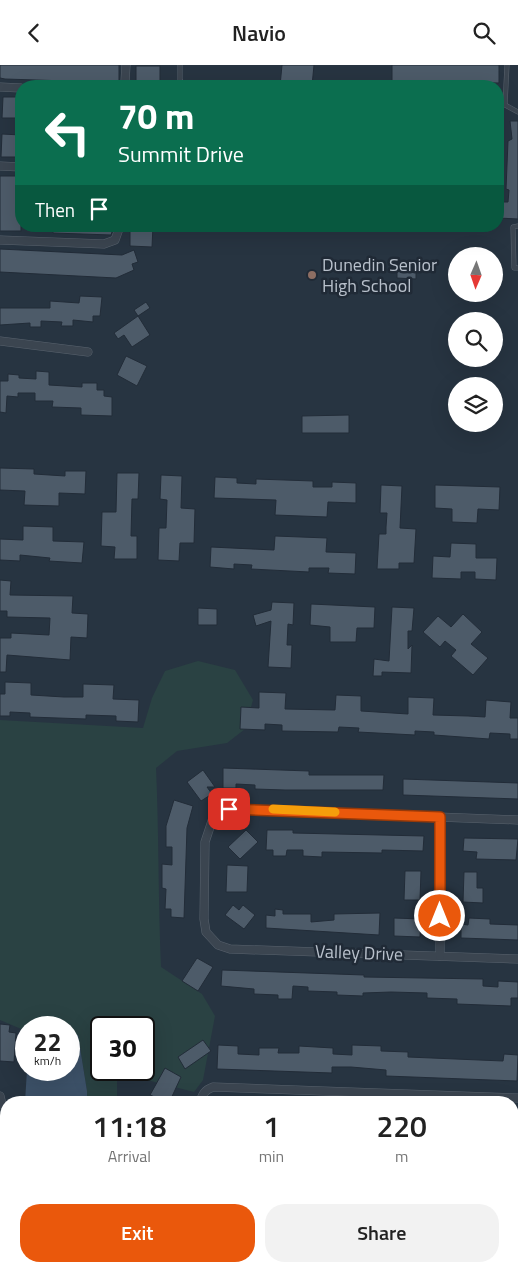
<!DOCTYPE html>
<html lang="en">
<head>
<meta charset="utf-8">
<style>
  body { margin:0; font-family:"Titillium Web",sans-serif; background:#f2f2f2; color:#222; height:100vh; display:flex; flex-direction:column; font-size:19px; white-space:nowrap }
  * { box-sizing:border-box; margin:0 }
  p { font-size:16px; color:#767676 }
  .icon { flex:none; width:28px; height:28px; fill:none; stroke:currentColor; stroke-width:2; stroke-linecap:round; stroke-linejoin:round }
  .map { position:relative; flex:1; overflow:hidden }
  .panel { position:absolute; left:0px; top:1031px; width:519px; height:176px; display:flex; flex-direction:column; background:#fff; border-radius:20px 20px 0 0; box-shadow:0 5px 20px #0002 }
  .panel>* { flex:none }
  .guide { position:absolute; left:15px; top:15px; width:489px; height:152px; border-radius:20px; box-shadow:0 5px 20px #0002; background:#0b6e4f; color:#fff; overflow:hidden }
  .needle { width:32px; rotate:182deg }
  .controls { position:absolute; left:448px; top:182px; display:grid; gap:10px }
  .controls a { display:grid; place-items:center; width:55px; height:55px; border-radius:50%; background:#fff; box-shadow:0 5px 20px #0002; font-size:25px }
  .speed { position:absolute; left:15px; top:951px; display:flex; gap:10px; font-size:25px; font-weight:700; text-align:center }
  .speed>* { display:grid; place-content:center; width:65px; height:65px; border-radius:50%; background:#fff; box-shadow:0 5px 20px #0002; line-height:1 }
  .speed small { font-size:12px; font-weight:400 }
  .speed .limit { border:2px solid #111; border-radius:8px; background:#fff; color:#111 }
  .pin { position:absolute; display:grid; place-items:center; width:42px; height:42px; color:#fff; margin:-21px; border-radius:10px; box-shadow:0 2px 8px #0006 }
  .me { position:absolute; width:55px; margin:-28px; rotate:0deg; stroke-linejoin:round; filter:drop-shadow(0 0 4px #0008) }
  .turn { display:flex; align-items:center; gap:18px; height:105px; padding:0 20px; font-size:22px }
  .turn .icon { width:65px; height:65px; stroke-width:2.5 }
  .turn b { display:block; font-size:35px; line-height:42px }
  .then { display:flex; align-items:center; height:48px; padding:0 20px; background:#0003; gap:10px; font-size:19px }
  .eta { display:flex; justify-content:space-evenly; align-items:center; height:85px; text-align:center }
  .eta b { font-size:30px; font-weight:600; line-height:35px }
  .cta { display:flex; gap:10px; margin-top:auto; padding:10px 20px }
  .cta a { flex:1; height:58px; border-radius:20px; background:#ea580c; color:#fff; font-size:20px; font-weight:600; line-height:58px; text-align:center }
  .cta a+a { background:#f2f2f2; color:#222 }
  header { display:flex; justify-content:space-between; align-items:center; height:65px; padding:0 20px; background:#fff; font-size:22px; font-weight:600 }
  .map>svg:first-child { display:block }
  .green { fill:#2a4243; fill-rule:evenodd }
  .water { fill:#3d5269 }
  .building { fill:#4d5b69; stroke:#222c38 }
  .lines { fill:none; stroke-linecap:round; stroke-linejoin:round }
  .lane-casing { stroke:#59636e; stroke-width:5 }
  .street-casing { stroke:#59636e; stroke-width:9 }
  .lane { stroke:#3b4550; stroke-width:4 }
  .street { stroke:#3b4550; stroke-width:8 }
  .route-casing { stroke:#983908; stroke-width:12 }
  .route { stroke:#ea580c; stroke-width:9 }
  .slow { stroke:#f59e0b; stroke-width:9 }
  .education-dot { fill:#8d6e63; stroke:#202a36; stroke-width:2 }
  .labels { text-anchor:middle; stroke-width:5; stroke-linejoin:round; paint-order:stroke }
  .poi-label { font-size:18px; fill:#b8c0cb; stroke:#202a36; text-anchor:start }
  .street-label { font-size:18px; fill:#b8c0cb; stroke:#202a36 }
</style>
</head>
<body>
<header><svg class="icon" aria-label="back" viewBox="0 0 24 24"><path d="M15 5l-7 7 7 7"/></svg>Navio<svg class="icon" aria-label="search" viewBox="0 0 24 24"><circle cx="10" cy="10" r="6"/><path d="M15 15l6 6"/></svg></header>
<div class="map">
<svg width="518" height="1207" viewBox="0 0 518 1207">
  <rect width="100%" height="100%" fill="#273441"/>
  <g class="green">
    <path d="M198,596L235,605L253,635L245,664L227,678L177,686L156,703C159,769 158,835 161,902L202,929L215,951L203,1015L194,1027L151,1016H117V1037H87V1026L78,970L69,969V962H26V966L0,955V655L143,663L152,633L165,606ZM101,962H144V1005H101Z"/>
    <polygon points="22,1201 66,1201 64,1207 21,1207"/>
  </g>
  <g class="water">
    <polygon points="69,969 78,970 87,1026 87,1037 25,1037 27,1005 69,1005"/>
    <polygon points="66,1201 113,1201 110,1207 64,1207"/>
  </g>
  <g class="building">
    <polygon points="0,0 119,0 119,16 98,17 5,14 0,13"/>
    <polygon points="282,0 314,0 312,21 280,21"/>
    <polygon points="392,0 499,0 499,18 392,16"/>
    <rect x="136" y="1" width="24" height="16"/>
    <polygon points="3,32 19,32 19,53 2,53"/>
    <polygon points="510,56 518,56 518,154 498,153 499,137 508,137 509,125 506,124 508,76 512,74"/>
    <polygon points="2,69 21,70 21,92 1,92"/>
    <rect x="0" y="111" width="21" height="55"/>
    <polygon points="53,161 114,161 111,170 53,168"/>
    <polygon points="130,161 153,161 152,182 130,181"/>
    <polygon points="0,184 122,190 134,185 138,197 132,199 134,205 116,213 0,207"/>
    <polygon points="397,202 416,203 416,214 397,213"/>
    <polygon points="80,231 102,232 100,251 93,251 93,257 73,255 73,261 61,261 62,257 41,256 41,262 30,262 30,258 0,260 0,243 50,243 50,236 79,238"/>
    <polygon points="146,237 150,243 138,251 134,245"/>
    <polygon points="138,251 150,270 132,282 124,270 118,274 114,268"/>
    <polygon points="126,291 147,301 137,321 117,310"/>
    <polygon points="36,306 49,307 49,320 82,322 82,318 97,318 97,325 104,325 104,331 112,332 112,351 81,350 81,343 52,342 53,336 35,336 35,328 18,328 18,332 7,331 6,348 0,347 0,316 8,316 8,309 19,310 19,313 36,314"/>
    <polygon points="349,350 349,368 302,368 302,351"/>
    <polygon points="0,403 34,404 34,409 65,411 65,406 86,406 85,429 59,428 59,441 24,440 25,426 0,425"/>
    <polygon points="117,408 139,408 138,434 132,434 131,471 137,471 137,494 114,494 115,482 101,481 102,447 116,447"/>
    <polygon points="161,410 182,411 181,443 195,444 194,478 180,478 179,496 158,495 159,463 166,463 167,435 160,434"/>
    <polygon points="215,412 237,413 237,418 256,419 256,414 313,416 313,422 332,422 332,417 356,418 356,438 328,437 327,452 275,450 276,435 214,433"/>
    <polygon points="381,420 402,421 400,463 416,464 414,498 399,498 399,504 377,504 379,469 386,469 386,462 387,448 380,448"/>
    <polygon points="435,420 500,422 499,445 478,444 477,458 452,457 452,444 435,443"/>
    <polygon points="23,461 53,462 53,476 84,477 82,498 49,496 50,493 20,490 20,496 0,495 0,474 23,475"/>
    <polygon points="275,471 327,473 326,487 356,488 355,509 328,508 329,503 309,503 309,507 251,504 252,500 234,499 234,504 210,502 211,482 274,485"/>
    <polygon points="451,478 476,479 476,493 497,493 496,515 475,514 475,507 461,507 461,514 432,513 433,491 450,492"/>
    <polygon points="0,515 11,516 10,530 73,531 72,548 88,549 87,573 71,572 70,595 7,590 6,607 0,607 0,573 11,573 11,568 49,570 50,553 7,552 7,546 0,546"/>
    <polygon points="272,537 294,538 293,560 288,559 287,580 292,580 291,603 268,602 271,556 256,561 253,550 271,545"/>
    <polygon points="311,539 375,542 374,563 357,563 356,577 330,577 330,562 310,560"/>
    <polygon points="392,542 414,543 412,566 408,566 408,584 412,580 411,608 382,607 382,611 373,611 374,594 389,596"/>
    <polygon points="198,543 217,544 217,560 198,560"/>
    <polygon points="463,549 482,567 471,579 488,593 473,610 451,591 456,585 445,576 440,582 423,567 438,551 451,562"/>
    <polygon points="5,617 31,618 31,630 64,632 83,632 83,619 114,620 113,634 139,635 138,657 116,656 116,651 86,650 86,654 30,652 30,648 10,647 10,651 0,651 0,629 5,629"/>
    <polygon points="259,627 286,628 285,644 335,645 336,630 361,631 361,646 408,649 408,632 434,633 433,650 468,651 485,652 486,635 511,637 510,653 518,653 518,674 510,674 510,669 490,668 489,674 434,670 434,667 415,666 415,670 358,667 359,663 339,662 338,667 282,666 282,660 265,659 265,665 240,664 241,642 259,643"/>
    <polygon points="223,703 309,706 309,710 384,710 383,725 285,725 255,724 255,720 236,719 236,723 223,723"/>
    <polygon points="203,705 215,722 207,722 212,729 201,736 187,717"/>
    <polygon points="403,714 518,718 518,734 403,730"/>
    <polygon points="174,735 193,741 187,763 184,853 171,852 171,844 165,844 166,824 162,823 162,799 172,800 172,782 166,782 166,761"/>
    <polygon points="246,765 258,777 240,794 228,782"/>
    <polygon points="267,765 293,765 293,768 424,771 423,786 382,785 382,788 322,787 322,792 303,791 303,785 287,785 286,791 273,791 273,785 266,785"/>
    <polygon points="464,773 518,774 516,795 476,794 477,787 463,786"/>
    <polygon points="227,800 248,801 247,827 226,827"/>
    <polygon points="405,806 421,806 420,835 404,835"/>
    <polygon points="464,807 477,807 477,823 483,823 483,838 463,837"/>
    <polygon points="233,840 239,845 243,840 255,850 244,864 225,850"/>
    <polygon points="275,844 283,845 283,849 311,849 311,857 334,855 334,849 380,848 379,870 266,863 266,850 275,851"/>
    <polygon points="394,853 421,854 420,872 394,871"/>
    <polygon points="469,853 490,854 490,859 518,860 518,875 461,873 461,859 468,860"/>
    <polygon points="197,893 213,902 198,926 182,916"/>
    <polygon points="222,905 364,910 364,912 483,914 483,921 498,922 498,916 518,917 518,933 511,933 511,941 457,939 457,934 427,933 427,928 391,927 363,928 363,931 337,930 337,927 308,926 308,922 293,921 292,934 278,934 278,930 254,929 254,924 221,921"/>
    <polygon points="0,959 10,960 9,967 16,968 14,997 0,996"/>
    <polygon points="203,975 211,986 185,1004 178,992"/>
    <polygon points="218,980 238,981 238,989 259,990 259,983 279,983 278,988 299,988 299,981 333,983 333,989 352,990 352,980 381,981 381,986 408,987 408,992 503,996 504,989 518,990 517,1016 386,1011 386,1005 351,1002 332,1002 332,1008 217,1004"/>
    <polygon points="165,1003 181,1012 169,1038 150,1030"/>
  </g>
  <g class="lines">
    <defs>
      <g id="lane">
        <polyline points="180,0 180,15 182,18 222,21"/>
        <polyline points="507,0 505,40 518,47"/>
        <polyline points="518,161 513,162 514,203 518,203"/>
      </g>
      <g id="street">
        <polyline points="122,21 125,17 126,0"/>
        <polyline points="0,22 21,23"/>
        <polyline points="0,101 21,102"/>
        <polyline points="0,175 104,179 115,175 120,161"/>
        <polyline points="0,276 88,287"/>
        <polyline points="518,755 229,744 213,753 205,777 204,854 206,867 218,880 230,884 518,894"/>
        <polyline points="440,891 440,752"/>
        <polyline points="0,1031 3,1044 0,1094"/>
        <path d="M200,1038C202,1029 205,1025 213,1022L518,1033"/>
        <polyline points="512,1175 518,1175"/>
      </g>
    </defs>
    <use href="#lane" class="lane-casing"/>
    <use href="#street" class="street-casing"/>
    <use href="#lane" class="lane"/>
    <use href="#street" class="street"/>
  </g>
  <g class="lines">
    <defs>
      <polyline id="route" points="229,744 440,752 440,851"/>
    </defs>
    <use href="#route" class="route-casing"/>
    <use href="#route" class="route"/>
    <polyline class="slow" points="273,744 335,747"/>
  </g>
  <circle class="education-dot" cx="312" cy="210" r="5"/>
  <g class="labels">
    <g class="poi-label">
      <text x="322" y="206">Dunedin Senior<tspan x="322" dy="21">High School</tspan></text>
    </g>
    <g class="street-label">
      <text transform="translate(359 888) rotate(2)" y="6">Valley Drive</text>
    </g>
  </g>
</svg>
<div class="controls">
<a><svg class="needle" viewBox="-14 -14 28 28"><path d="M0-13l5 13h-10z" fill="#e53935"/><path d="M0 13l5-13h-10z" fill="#767676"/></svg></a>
<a><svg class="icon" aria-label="search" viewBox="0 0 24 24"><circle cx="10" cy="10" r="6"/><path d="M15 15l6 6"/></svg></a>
<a><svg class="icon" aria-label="layers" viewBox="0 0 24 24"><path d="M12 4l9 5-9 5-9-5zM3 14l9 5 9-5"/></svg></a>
</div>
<div class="speed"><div>22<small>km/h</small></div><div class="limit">30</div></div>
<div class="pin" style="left:229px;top:744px;background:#d93025"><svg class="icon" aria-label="arrive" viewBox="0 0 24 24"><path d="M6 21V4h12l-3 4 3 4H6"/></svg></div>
<svg class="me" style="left:440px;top:851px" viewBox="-20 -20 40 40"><circle r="17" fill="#ea580c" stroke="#fff" stroke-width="3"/><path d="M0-11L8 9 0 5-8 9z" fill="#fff"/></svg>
<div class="guide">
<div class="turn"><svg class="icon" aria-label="left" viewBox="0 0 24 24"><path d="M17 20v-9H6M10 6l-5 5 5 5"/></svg><div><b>70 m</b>Summit Drive</div></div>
<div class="then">Then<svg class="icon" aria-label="arrive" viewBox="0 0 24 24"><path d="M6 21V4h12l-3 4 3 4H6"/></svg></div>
</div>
<section class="panel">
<div class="eta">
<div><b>11:18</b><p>Arrival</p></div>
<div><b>1</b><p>min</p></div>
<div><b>220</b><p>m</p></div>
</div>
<div class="cta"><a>Exit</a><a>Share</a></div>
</section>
</div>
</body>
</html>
